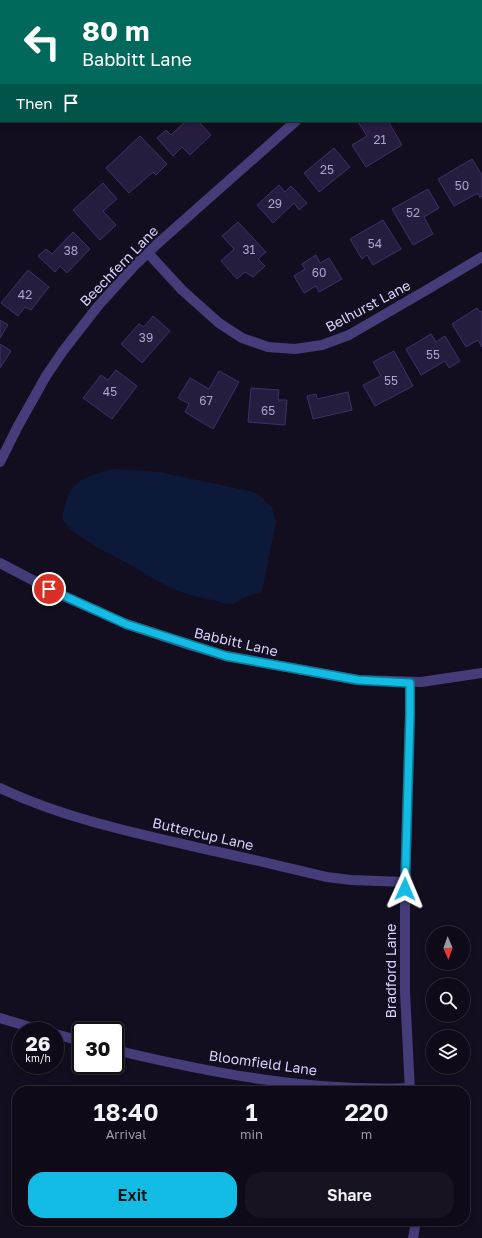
<!DOCTYPE html>
<html lang="en">
<head>
<meta charset="utf-8">
<style>
  body { margin:0; font-family:"Golos Text",sans-serif; background:#171320; color:#f1f3f6; height:100vh; display:flex; flex-direction:column; font-size:15px; white-space:nowrap }
  * { box-sizing:border-box; margin:0 }
  p { font-size:13px; color:#9b9aa1 }
  .icon { flex:none; width:22px; height:22px; fill:none; stroke:currentColor; stroke-width:2; stroke-linecap:round; stroke-linejoin:round }
  .map { position:relative; flex:1; overflow:hidden }
  .side { position:absolute; left:12px; top:1086px; width:458px; height:140px; display:flex; flex-direction:column; background:#0e0a17; border-radius:16px; box-shadow:0 2px 6px #0003,0 0 0 1px #2e2b36 }
  .side>* { flex:none }
  .guide { position:absolute; left:0px; top:0px; width:482px; height:122px; box-shadow:0 2px 6px #0003,0 0 0 1px #2e2b36; background:#00695c; color:#fff; overflow:hidden }
  .needle { width:26px; rotate:178deg }
  .tools { position:absolute; left:426px; top:926px; display:grid; gap:8px }
  .tools a { display:grid; place-items:center; width:44px; height:44px; border-radius:50%; background:#0e0a17; box-shadow:0 2px 6px #0003,0 0 0 1px #2e2b36; font-size:20px }
  .speed { position:absolute; left:12px; top:1022px; display:flex; gap:8px; font-size:20px; font-weight:700; text-align:center }
  .speed>* { display:grid; place-content:center; width:52px; height:52px; border-radius:50%; background:#0e0a17; box-shadow:0 2px 6px #0003,0 0 0 1px #2e2b36; line-height:1 }
  .speed small { font-size:10px; font-weight:400 }
  .speed .limit { border:2px solid #111; border-radius:6px; background:#fff; color:#111 }
  .pin { position:absolute; display:grid; place-items:center; width:34px; height:34px; color:#fff; margin:-17px; border:2px solid #fff; border-radius:50%; box-shadow:0 1px 4px #0007 }
  .me { position:absolute; width:44px; margin:-22px; rotate:1deg; stroke-linejoin:round; filter:drop-shadow(0 0 3px #0008) }
  .turn { display:flex; align-items:center; gap:14px; height:84px; padding:0 16px; font-size:18px }
  .turn .icon { width:52px; height:52px; stroke-width:2.5 }
  .turn b { display:block; font-size:28px; line-height:34px }
  .then { display:flex; align-items:center; height:38px; padding:0 16px; background:#0003; gap:8px; font-size:15px }
  .eta { display:flex; justify-content:space-evenly; align-items:center; height:68px; text-align:center }
  .eta b { font-size:24px; font-weight:600; line-height:28px }
  .button { display:flex; gap:8px; margin-top:auto; padding:8px 16px }
  .button a { flex:1; height:46px; border-radius:16px; background:#13bce4; color:#111; font-size:16px; font-weight:600; line-height:46px; text-align:center }
  .button a+a { background:#171320; color:#f1f3f6 }
  .map>svg:first-child { display:block }
  .water { fill:#0d1939 }
  .building { fill:#261c3e; stroke:#403068 }
  .lines { fill:none; stroke-linecap:round; stroke-linejoin:round }
  .street { stroke:#453d7a; stroke-width:10 }
  .route-casing { stroke:#0c7a94; stroke-width:10 }
  .route { stroke:#13bce4; stroke-width:7 }
  .labels { text-anchor:middle; stroke-width:4; stroke-linejoin:round; paint-order:stroke }
  .number-label { font-size:12px; fill:#aca3cc }
  .street-label { font-size:14px; fill:#d9d0fb; stroke:#120e1f }
</style>
</head>
<body>
<div class="map">
<svg width="482" height="1238" viewBox="0 0 482 1238">
  <rect width="100%" height="100%" fill="#120e1f"/>
  <path class="water" d="M114,469L159,472L254,492L263,499L272,508L276,522L262,591C257,595 253,594 248,596C240,599 235,605 226,604C223,603 220,602 217,601C202,598 188,595 173,589C160,583 147,574 134,567C118,558 74,537 65,523C61,518 63,512 65,506C71,478 89,476 114,469Z"/>
  <g class="building">
    <polygon points="481,58 482,60 482,103 481,104"/>
    <polygon points="186,121 198,121 211,135 190,155 182,147 173,156 157,138 166,130 171,135"/>
    <polygon points="359,121 388,121 402,145 366,167 352,145 367,136 358,122"/>
    <polygon points="140,136 167,164 156,175 153,172 129,193 106,168"/>
    <polygon points="334,148 350,167 319,192 304,173"/>
    <polygon points="472,159 482,175 482,196 480,198 478,193 454,206 438,179"/>
    <polygon points="103,183 117,199 103,211 116,225 100,240 73,210"/>
    <polygon points="279,185 285,192 291,186 307,203 299,210 294,203 273,223 257,205"/>
    <polygon points="428,189 439,208 424,217 433,234 413,245 392,209"/>
    <polygon points="383,220 401,249 373,265 367,255 362,259 350,239"/>
    <polygon points="238,222 266,252 258,259 265,266 253,277 245,272 237,279 221,261 234,249 222,236"/>
    <polygon points="73,232 90,249 67,273 60,266 55,272 38,256 46,249 52,254"/>
    <polygon points="316,255 320,263 329,258 342,279 319,292 316,286 304,293 294,276 305,269 302,264"/>
    <polygon points="28,270 49,287 31,310 25,307 18,316 1,303"/>
    <polygon points="477,308 480,312 482,311 482,347 478,340 466,347 452,324"/>
    <polygon points="153,316 170,331 142,363 121,344 139,324 144,327"/>
    <polygon points="0,320 8,325 0,338"/>
    <polygon points="431,334 436,342 445,336 460,361 449,368 445,361 421,375 406,349"/>
    <polygon points="0,344 11,351 0,368"/>
    <polygon points="394,351 413,386 375,406 363,385 381,376 373,362"/>
    <polygon points="116,370 137,386 112,419 83,398 101,375 108,380"/>
    <polygon points="219,371 239,382 213,429 185,412 189,404 178,398 190,378 209,389"/>
    <polygon points="251,388 279,390 278,400 287,400 285,425 248,422"/>
    <polygon points="348,392 352,410 313,419 307,396 316,394 317,399"/>
  </g>
  <g class="lines">
    <g class="street">
      <polyline points="109,1 110,0"/>
      <polyline points="481,14 482,14"/>
      <polyline points="0,98 1,97"/>
      <polyline points="148,253 182,290 219,323 242,338 268,347 295,349 322,345 349,335 430,288 482,257"/>
      <polyline points="0,462 18,426 46,376 63,351 98,306 136,264 156,245 296,121"/>
      <polyline points="0,563 61,595 126,624 192,646 226,656 358,680 421,682 482,673"/>
      <path d="M0,788C65,819 139,834 209,850C248,858 287,868 327,877L351,880L405,882"/>
      <polyline points="0,1018 43,1031"/>
      <polyline points="55,1034 81,1041"/>
      <path d="M115,1050C211,1073 310,1092 409,1088"/>
      <polyline points="410,1091 405,992 405,889 410,714 410,683"/>
      <polyline points="413,1238 416,1221"/>
    </g>
  </g>
  <g class="lines">
    <defs>
      <polyline id="route" points="49,589 126,624 226,656 358,680 410,683 410,714 405,889"/>
    </defs>
    <use href="#route" class="route-casing"/>
    <use href="#route" class="route"/>
  </g>
  <g class="labels">
    <g class="number-label">
      <text x="380" y="144">21</text>
      <text x="327" y="174">25</text>
      <text x="462" y="190">50</text>
      <text x="275" y="208">29</text>
      <text x="413" y="217">52</text>
      <text x="375" y="248">54</text>
      <text x="249" y="254">31</text>
      <text x="71" y="255">38</text>
      <text x="319" y="277">60</text>
      <text x="25" y="299">42</text>
      <text x="146" y="342">39</text>
      <text x="433" y="359">55</text>
      <text x="391" y="385">55</text>
      <text x="110" y="396">45</text>
      <text x="206" y="405">67</text>
      <text x="268" y="415">65</text>
    </g>
    <g class="street-label">
      <text transform="translate(119 266) rotate(-46)" y="5">Beechfern Lane</text>
      <text transform="translate(368 306) rotate(-28)" y="5">Belhurst Lane</text>
      <text transform="translate(236 642) rotate(13)" y="5">Babbitt Lane</text>
      <text transform="translate(203 834) rotate(13)" y="5">Buttercup Lane</text>
      <text transform="translate(391 971) rotate(-90)" y="5">Bradford Lane</text>
      <text transform="translate(263 1063) rotate(8)" y="5">Bloomfield Lane</text>
    </g>
  </g>
</svg>
<div class="tools">
<a><svg class="needle" viewBox="-14 -14 28 28"><path d="M0-13l5 13h-10z" fill="#e53935"/><path d="M0 13l5-13h-10z" fill="#9b9aa1"/></svg></a>
<a><svg class="icon" aria-label="search" viewBox="0 0 24 24"><circle cx="10" cy="10" r="6"/><path d="M15 15l6 6"/></svg></a>
<a><svg class="icon" aria-label="layers" viewBox="0 0 24 24"><path d="M12 4l9 5-9 5-9-5zM3 14l9 5 9-5"/></svg></a>
</div>
<div class="speed"><div>26<small>km/h</small></div><div class="limit">30</div></div>
<div class="pin" style="left:49px;top:589px;background:#d93025"><svg class="icon" aria-label="arrive" viewBox="0 0 24 24"><path d="M6 21V4h12l-3 4 3 4H6"/></svg></div>
<svg class="me" style="left:405px;top:889px" viewBox="-20 -20 40 40"><path d="M0-17L14 15 0 8-14 15z" fill="#13bce4" stroke="#fff" stroke-width="4"/></svg>
<div class="guide">
<div class="turn"><svg class="icon" aria-label="left" viewBox="0 0 24 24"><path d="M17 20v-9H6M10 6l-5 5 5 5"/></svg><div><b>80 m</b>Babbitt Lane</div></div>
<div class="then">Then<svg class="icon" aria-label="arrive" viewBox="0 0 24 24"><path d="M6 21V4h12l-3 4 3 4H6"/></svg></div>
</div>
<section class="side">
<div class="eta">
<div><b>18:40</b><p>Arrival</p></div>
<div><b>1</b><p>min</p></div>
<div><b>220</b><p>m</p></div>
</div>
<div class="button"><a>Exit</a><a>Share</a></div>
</section>
</div>
</body>
</html>
